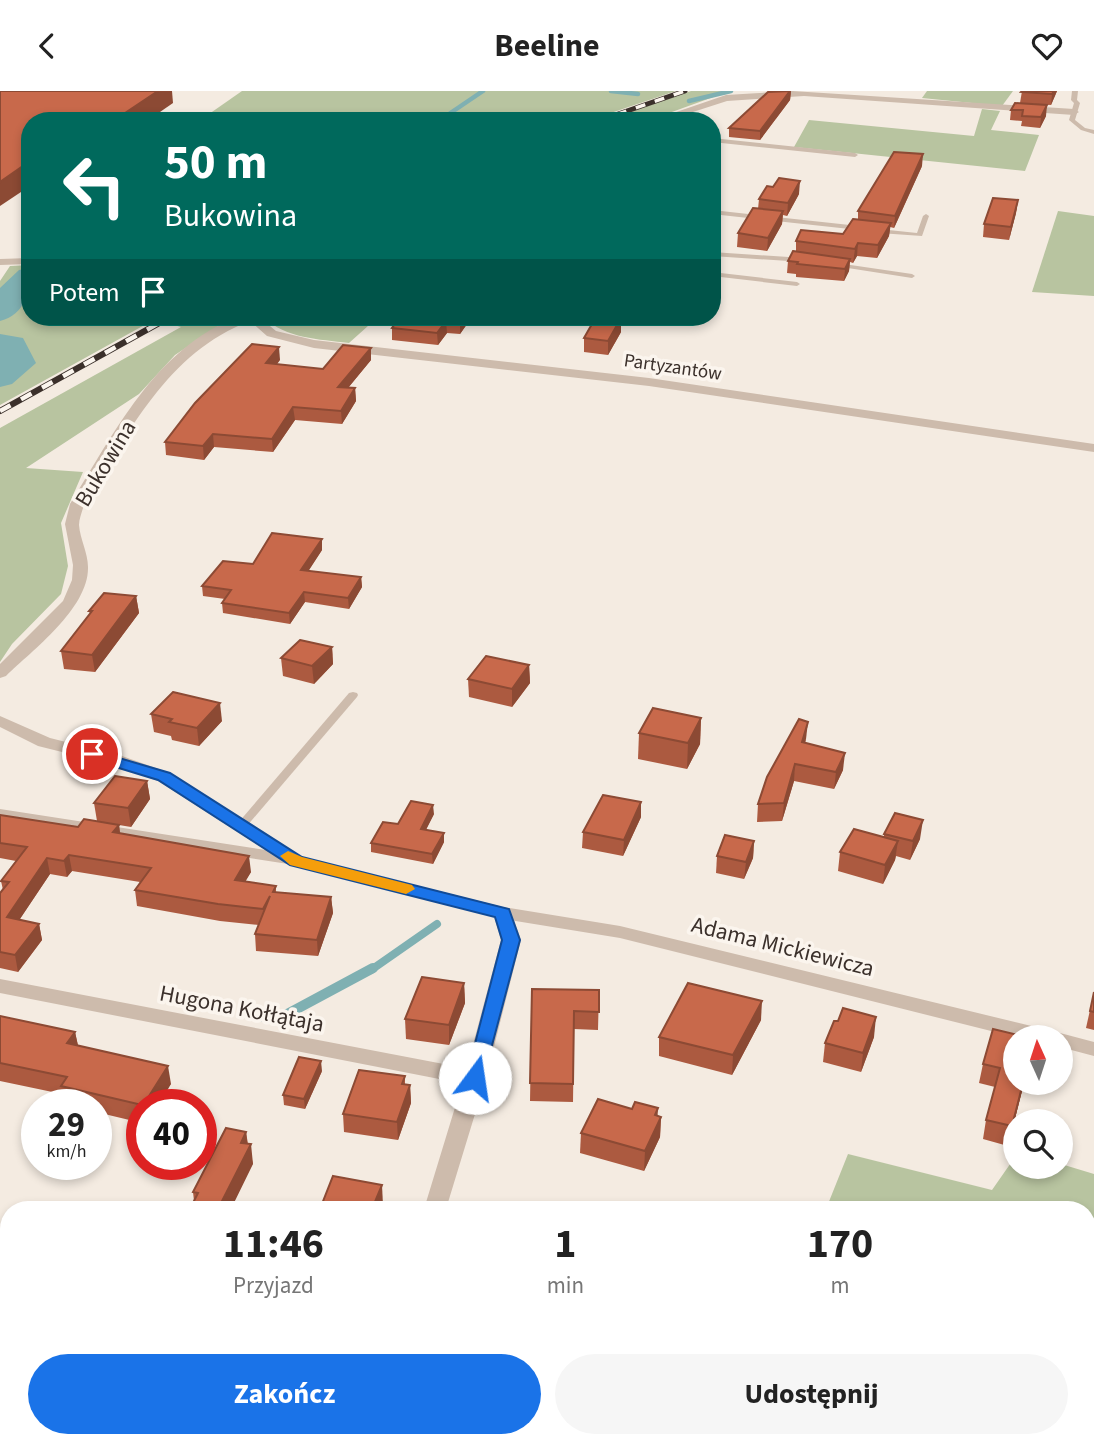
<!DOCTYPE html>
<html lang="pl">
<head>
<meta charset="utf-8">
<style>
  body { margin:0; font-family:"Source Sans 3",sans-serif; background:#f6f6f6; color:#222; height:100vh; display:flex; flex-direction:column; font-size:26px; white-space:nowrap }
  * { box-sizing:border-box; margin:0 }
  p { font-size:23px; color:#767676 }
  .icon { flex:none; width:38px; height:38px; fill:none; stroke:currentColor; stroke-width:2; stroke-linecap:round; stroke-linejoin:round }
  .map { position:relative; flex:1; overflow:hidden }
  .drawer { position:absolute; left:0px; top:1110px; width:1096px; height:247px; display:flex; flex-direction:column; background:#fff; border-radius:28px 28px 0 0; box-shadow:0 4px 10px #0003 }
  .drawer>* { flex:none }
  .hud { position:absolute; left:21px; top:21px; width:700px; height:214px; border-radius:28px; box-shadow:0 4px 10px #0003; background:#00695c; color:#fff; overflow:hidden }
  .needle { width:46px; rotate:357deg }
  .fabs { position:absolute; left:1003px; top:934px; display:grid; gap:14px }
  .fabs a { display:grid; place-items:center; width:70px; height:70px; border-radius:50%; background:#fff; box-shadow:0 4px 10px #0003; font-size:35px }
  .speed { position:absolute; left:21px; top:998px; display:flex; gap:14px; font-size:35px; font-weight:700; text-align:center }
  .speed>* { display:grid; place-content:center; width:91px; height:91px; border-radius:50%; background:#fff; box-shadow:0 4px 10px #0003; line-height:1 }
  .speed small { font-size:18px; font-weight:400 }
  .speed .limit { border:10px solid #d22; background:#fff; color:#111 }
  .pin { position:absolute; display:grid; place-items:center; width:60px; height:60px; color:#fff; margin:-30px; border:4px solid #fff; border-radius:50%; box-shadow:0 2px 7px #0007 }
  .me { position:absolute; width:77px; margin:-38px; rotate:14deg; stroke-linejoin:round; filter:drop-shadow(0 0 5px #0008) }
  .turn { display:flex; align-items:center; gap:24px; height:147px; padding:0 28px; font-size:32px }
  .turn .icon { width:91px; height:91px; stroke-width:2.5 }
  .turn b { display:block; font-size:49px; line-height:60px }
  .then { display:flex; align-items:center; height:66px; padding:0 28px; background:#0003; gap:14px; font-size:26px }
  .eta { display:flex; justify-content:space-evenly; align-items:center; height:119px; text-align:center }
  .eta b { font-size:42px; font-weight:700; line-height:49px }
  .cta { display:flex; gap:14px; margin-top:auto; padding:14px 28px }
  .cta a { flex:1; height:80px; border-radius:42px; background:#1a73e8; color:#fff; font-size:28px; font-weight:700; line-height:80px; text-align:center }
  .cta a+a { background:#f6f6f6; color:#222 }
  header { display:flex; justify-content:space-between; align-items:center; height:91px; padding:0 28px; background:#fff; font-size:32px; font-weight:700 }
  .map>svg:first-child { display:block }
  .green { fill:#b8c4a0 }
  .lines { fill:none; stroke-linecap:round; stroke-linejoin:round }
  .stream-far2 { stroke:#7fb0b2; stroke-width:4.5 }
  .stream-far1 { stroke:#7fb0b2; stroke-width:8 }
  .stream { stroke:#7fb0b2; stroke-width:10 }
  .river { fill:#7fb0b2; fill-rule:evenodd }
  .service { fill:#cdbbac; fill-rule:evenodd }
  .minor { fill:#cdbbac; fill-rule:evenodd }
  .tertiary { fill:#cdbbac; fill-rule:evenodd }
  .rail-far1-casing { stroke:#3b302b; stroke-width:5 }
  .rail-casing { stroke:#3b302b; stroke-width:6 }
  .rail-far1 { stroke:#fbf5ee; stroke-width:3.5; stroke-dasharray:10; stroke-linecap:butt }
  .rail { stroke:#fbf5ee; stroke-width:4.5; stroke-dasharray:12; stroke-linecap:butt }
  .wall { fill:#ac5a40 }
  .shaded-wall { fill:#8c4a34 }
  .building { fill:#c8694b; stroke:#8c4a34; stroke-width:2 }
  .route { fill:#1a73e8; stroke:#114b97; stroke-width:2 }
  .slow { fill:#f59e0b }
  .labels { text-anchor:middle; stroke-width:7; stroke-linejoin:round; paint-order:stroke }
  .far-street-label { font-size:19px; fill:#3b302b; stroke:#fbf5ee }
  .street-label { font-size:23px; fill:#3b302b; stroke:#fbf5ee }
</style>
</head>
<body>
<header><svg class="icon" aria-label="back" viewBox="0 0 24 24"><path d="M15 5l-7 7 7 7"/></svg>Beeline<svg class="icon" aria-label="heart" viewBox="0 0 24 24"><path d="M12 20l-8-8c-3-5 5-10 8-4 3-6 11-1 8 4z"/></svg></header>
<div class="map">
<svg width="1094" height="1355" viewBox="0 0 1094 1355">
  <rect width="100%" height="100%" fill="#f4ebe1"/>
  <g class="green">
    <polygon points="242,0 676,0 587,30 199,30"/>
    <polygon points="691,0 730,0 647,30 603,30"/>
    <polygon points="927,0 1013,0 1002,15 922,7"/>
    <polygon points="982,18 1000,20 991,39 1039,44 1025,80 794,56 809,29 974,45"/>
    <polygon points="1058,120 1094,125 1094,205 1032,201"/>
    <polygon points="30,174 30,226 159,226 0,314 0,190 10,175"/>
    <polygon points="177,226 232,226 175,264 139,303 26,377 83,381 61,432 68,475 61,503 12,553 0,571 0,337 181,236 167,232"/>
    <path d="M263,226H378L349,252C318,248 287,248 263,226Z"/>
    <polygon points="848,1063 992,1099 1015,1066 1015,1076 1060,1076 1061,1073 1094,1083 1094,1305 1087,1303 1087,1118 826,1118"/>
  </g>
  <g class="lines">
    <g class="stream-far2">
      <polyline points="611,0 638,3"/>
      <polyline points="689,10 731,0"/>
      <polyline points="428,30 446,25 483,0"/>
    </g>
    <polyline class="stream-far1" points="371,879 437,833"/>
    <polyline class="stream" points="258,925 280,927 373,877"/>
    <g class="river">
      <path d="M30,177C30,200 26,223 0,230V197L19,179Z"/>
      <polygon points="0,243 23,247 36,272 12,293 0,296"/>
    </g>
    <g class="service">
      <polygon points="1072,0 1078,0 1077,9 1080,12 1075,29 1085,37 1094,39 1094,43 1081,39 1069,29 1074,12 1071,9"/>
      <polygon points="712,47 855,62 858,64 855,66 712,51"/>
      <polygon points="712,119 859,135 862,137 859,139 712,123"/>
      <polygon points="926,123 929,125 922,145 879,142 876,140 879,138 917,142 923,125"/>
      <polygon points="712,161 804,167 807,169 804,171 712,165"/>
      <polygon points="837,172 912,183 915,185 912,187 835,175 835,173"/>
      <polygon points="712,181 797,191 800,193 797,195 712,185"/>
      <polygon points="353,601 357,602 358,604 357,606 246,736 238,736 237,734 238,732 349,602"/>
    </g>
    <g class="minor">
      <polygon points="792,0 1074,18 1079,21 1074,24 804,5 727,10 665,30 650,30 726,4"/>
      <polygon points="30,167 30,173 0,174 0,168"/>
      <path d="M238,226H259L276,240L314,249L649,287L1094,353V361L649,295L314,257L267,245L250,230C167,261 128,343 84,413C83,419 79,427 79,434C80,448 88,462 88,476C89,517 33,559 6,585L0,587V573L63,510L72,489L73,474L65,433L70,413C114,343 155,257 238,226Z"/>
      <polygon points="0,625 50,647 122,665 170,682 302,766 503,816 620,835 1060,942 1094,951 1094,965 1060,956 1060,947 1019,947 620,847 503,828 288,773 0,728 0,718 266,759 158,690 110,673 38,655 0,636"/>
      <polygon points="0,888 475,979 483,982 486,987 483,992 475,995 0,902"/>
    </g>
    <g class="tertiary">
      <polygon points="503,816 510,818 521,849 486,987 446,1118 424,1118 464,987 501,849 493,822 496,818"/>
      <polygon points="351,1348 377,1348 375,1355 349,1355"/>
    </g>
    <defs>
      <polyline id="rail-far1" points="598,30 685,0"/>
      <polyline id="rail" points="0,320 170,226"/>
    </defs>
    <use href="#rail-far1" class="rail-far1-casing"/>
    <use href="#rail" class="rail-casing"/>
    <use href="#rail-far1" class="rail-far1"/>
    <use href="#rail" class="rail"/>
  </g>
  <g class="wall">
    <polygon points="791,0 790,9 760,49 729,46 729,37"/>
    <polygon points="1022,0 1057,0 1051,14 1020,12"/>
    <polygon points="1015,12 1046,25 1040,37 1021,35 1022,30 1010,29 1011,19"/>
    <polygon points="922,75 894,137 890,136 889,145 877,167 857,165 853,172 850,171 849,180 844,190 796,186 796,183 787,182 788,170 796,160 796,150 843,143 858,128 858,120"/>
    <polygon points="799,103 787,125 783,124 782,133 767,160 737,156 738,142 758,118 759,108"/>
    <polygon points="1018,109 1016,122 1009,149 983,146 984,133"/>
    <polygon points="400,226 472,226 460,243 447,242 438,254 392,249 392,237"/>
    <polygon points="621,241 608,264 584,261 584,247"/>
    <polygon points="371,257 371,269 348,297 355,297 356,310 342,333 295,329 273,361 214,356 204,369 166,364 165,351 280,269 277,273 323,278"/>
    <polygon points="322,459 308,480 361,486 362,496 349,518 305,511 290,533 223,522 222,512 225,508 203,505 202,495 253,473"/>
    <polygon points="136,505 139,522 95,581 64,578 61,560 90,523 89,520"/>
    <polygon points="332,556 333,573 314,593 283,585 281,567"/>
    <polygon points="529,574 530,592 512,616 469,606 468,588"/>
    <polygon points="151,623 222,630 199,655 172,649 171,645 154,641"/>
    <polygon points="701,627 700,653 687,678 638,668 639,642"/>
    <polygon points="806,648 805,652 843,679 834,698 794,690 782,730 757,731 758,713"/>
    <polygon points="147,690 150,708 131,736 119,734 120,743 251,781 245,790 276,795 276,801 331,806 333,822 318,865 256,860 255,843 259,834 220,830 137,815 135,799 140,791 72,780 67,786 50,783 19,829 39,833 42,849 18,881 0,877 0,802 3,799 1,790 16,770 0,767 0,724 78,736 97,730 94,712"/>
    <polygon points="434,723 426,738 444,751 433,773 371,761 371,752 398,733"/>
    <polygon points="641,726 623,765 582,757 583,741"/>
    <polygon points="884,743 920,748 910,769 896,765 895,769 883,793 838,780 840,761 884,746"/>
    <polygon points="754,750 753,767 744,788 716,782 717,765"/>
    <polygon points="464,892 465,912 449,954 406,948 405,928"/>
    <polygon points="532,898 599,899 598,939 574,938 573,1011 530,1010"/>
    <polygon points="1094,901 1094,939 1086,937"/>
    <polygon points="0,925 75,941 78,955 171,993 142,1013 142,1032 96,1021 96,1013 65,1013 62,1003 0,990"/>
    <polygon points="761,929 732,984 659,965 659,946"/>
    <polygon points="874,946 861,981 823,971 825,952"/>
    <polygon points="1031,947 1024,992 1008,1055 983,1048 986,1029 995,996 979,992 983,973"/>
    <polygon points="322,980 305,1018 284,1014 283,1004"/>
    <polygon points="405,985 405,994 410,994 411,1012 398,1049 344,1041 343,1023"/>
    <polygon points="658,1025 661,1026 660,1046 644,1080 580,1062 581,1042"/>
    <polygon points="246,1041 248,1053 253,1073 194,1110 193,1101"/>
  </g>
  <g class="shaded-wall">
    <polygon points="158,0 172,0 173,12 147,30 113,30"/>
    <polygon points="791,0 790,9 760,49 760,40"/>
    <polygon points="1054,0 1057,0 1051,14 1052,3"/>
    <polygon points="1047,14 1046,25 1040,37 1041,26"/>
    <polygon points="923,63 922,75 894,137 895,125"/>
    <polygon points="30,70 30,95 0,115 0,91"/>
    <polygon points="800,90 799,103 787,125 788,112"/>
    <polygon points="1018,109 1016,122 1009,149 1011,136"/>
    <polygon points="783,120 782,133 767,160 768,147"/>
    <polygon points="891,132 889,145 877,167 878,154"/>
    <polygon points="858,152 857,165 853,172 855,158"/>
    <polygon points="850,168 849,180 844,190 845,178"/>
    <polygon points="464,226 472,226 460,243 460,231"/>
    <polygon points="621,227 621,241 608,264 608,250"/>
    <polygon points="446,230 447,242 438,254 437,242"/>
    <polygon points="279,256 280,269 267,285 266,272"/>
    <polygon points="371,257 371,269 338,309 338,296"/>
    <polygon points="355,297 356,310 342,333 341,320"/>
    <polygon points="293,316 295,329 273,361 272,348"/>
    <polygon points="213,343 214,356 204,369 203,355"/>
    <polygon points="322,448 322,459 302,490 301,479"/>
    <polygon points="361,486 362,496 349,518 348,507"/>
    <polygon points="304,501 305,511 290,533 289,522"/>
    <polygon points="136,505 139,522 95,581 92,564"/>
    <polygon points="332,556 333,573 314,593 312,575"/>
    <polygon points="529,574 530,592 512,616 512,598"/>
    <polygon points="220,612 222,630 199,655 197,637"/>
    <polygon points="701,627 700,653 687,678 688,652"/>
    <polygon points="808,631 806,648 800,668 802,651"/>
    <polygon points="845,662 843,679 834,698 836,681"/>
    <polygon points="795,673 794,690 782,730 784,712"/>
    <polygon points="147,690 150,708 131,736 128,717"/>
    <polygon points="641,711 641,726 623,765 624,749"/>
    <polygon points="433,714 434,723 422,747 421,738"/>
    <polygon points="923,729 920,748 910,769 913,750"/>
    <polygon points="119,734 121,750 113,741"/>
    <polygon points="444,742 444,751 433,773 432,763"/>
    <polygon points="754,750 753,767 744,788 746,771"/>
    <polygon points="898,750 895,769 883,793 885,774"/>
    <polygon points="69,764 72,780 67,786 64,770"/>
    <polygon points="249,765 251,781 237,805 235,789"/>
    <polygon points="47,767 50,783 10,843 7,826"/>
    <polygon points="331,806 333,822 318,865 317,849"/>
    <polygon points="39,833 42,849 18,881 15,864"/>
    <polygon points="464,892 465,912 449,954 449,934"/>
    <polygon points="762,910 761,929 732,984 733,964"/>
    <polygon points="876,926 874,946 861,981 863,962"/>
    <polygon points="75,941 79,959 67,952"/>
    <polygon points="321,970 322,980 305,1018 304,1008"/>
    <polygon points="168,975 171,993 159,1013 144,1013"/>
    <polygon points="1023,992 1024,992 1008,1055 1012,1035"/>
    <polygon points="410,994 411,1012 398,1049 397,1031"/>
    <polygon points="658,1017 657,1034 661,1026 660,1046 644,1080 645,1060 655,1024"/>
    <polygon points="246,1041 248,1058 251,1053 253,1073 231,1118 218,1118"/>
    <polygon points="382,1094 383,1114 382,1118 372,1118"/>
  </g>
  <g class="building">
    <polygon points="0,0 158,0 113,30 30,30 30,70 0,91"/>
    <polygon points="790,0 760,40 729,37 768,1"/>
    <polygon points="1022,0 1054,0 1052,3 1021,1"/>
    <polygon points="1015,12 1047,14 1041,26 1022,25 1023,19 1011,19"/>
    <polygon points="894,61 923,63 895,125 858,120"/>
    <polygon points="779,87 800,90 788,112 759,108 767,95 773,96"/>
    <polygon points="993,107 1018,109 1011,136 984,133"/>
    <polygon points="753,117 783,120 768,147 738,142"/>
    <polygon points="853,128 891,132 878,154 858,152 855,158 796,150 801,139 843,143"/>
    <polygon points="793,160 850,168 845,178 797,173 798,171 788,170"/>
    <polygon points="400,226 464,226 460,231 446,230 437,242 392,237"/>
    <polygon points="596,226 621,227 608,250 584,247"/>
    <polygon points="252,253 279,256 266,272 323,278 343,254 371,257 338,296 355,297 341,320 293,316 272,348 213,343 203,355 165,351 195,312"/>
    <polygon points="272,442 322,448 301,479 361,486 348,507 304,501 289,522 222,512 231,499 202,495 223,470 253,473"/>
    <polygon points="104,502 136,505 92,564 61,560 92,520 89,520"/>
    <polygon points="300,549 332,556 312,575 281,567"/>
    <polygon points="486,565 529,574 512,598 468,588"/>
    <polygon points="173,601 220,612 197,637 169,631 172,628 151,623"/>
    <polygon points="653,617 701,627 688,652 639,642"/>
    <polygon points="799,628 808,631 802,651 845,662 836,681 795,673 784,712 758,713 767,686"/>
    <polygon points="115,685 147,690 128,717 94,712"/>
    <polygon points="603,704 641,711 624,749 583,741"/>
    <polygon points="411,710 433,714 421,738 444,742 432,763 371,752 383,731 398,733"/>
    <polygon points="895,722 923,729 913,750 884,743"/>
    <polygon points="0,724 78,736 84,728 119,734 113,741 249,765 235,789 276,795 273,801 331,806 317,849 255,843 270,805 263,818 218,813 135,799 151,777 69,764 64,770 47,767 7,826 39,833 15,864 0,861 0,802 9,791 1,790 27,756 0,752"/>
    <polygon points="854,738 898,750 885,774 840,761"/>
    <polygon points="725,744 754,750 746,771 717,765"/>
    <polygon points="422,886 464,892 449,934 405,928"/>
    <polygon points="688,892 762,910 733,964 659,946"/>
    <polygon points="532,898 599,899 599,921 574,920 573,993 530,992"/>
    <polygon points="1094,901 1094,921 1090,920"/>
    <polygon points="843,917 876,926 863,962 825,952 834,930 838,930"/>
    <polygon points="0,925 75,941 67,952 168,975 144,1013 142,1014 61,995 67,986 0,972"/>
    <polygon points="993,938 1031,947 1015,947 1015,992 1023,992 1012,1035 986,1029 1000,977 983,973"/>
    <polygon points="299,966 321,970 304,1008 283,1004"/>
    <polygon points="359,979 405,985 402,993 410,994 397,1031 343,1023"/>
    <polygon points="598,1008 632,1018 635,1011 658,1017 655,1024 661,1026 645,1060 581,1042"/>
    <polygon points="226,1037 246,1041 241,1052 251,1053 218,1118 190,1118 198,1102 193,1101"/>
    <polygon points="333,1085 382,1094 372,1118 320,1118"/>
  </g>
  <polygon class="route" points="92,659 170,682 302,766 509,818 520,849 482,992 468,992 466,987 502,849 495,826 290,774 158,689 86,667 84,663"/>
  <polygon class="slow" points="288,760 302,766 412,794 415,798 406,803 290,774 280,765"/>
  <g class="labels">
    <g class="far-street-label">
      <text transform="translate(673 275) rotate(8)" y="7">Partyzantów</text>
    </g>
    <g class="street-label">
      <text transform="translate(105 372) rotate(-59)" y="8">Bukowina</text>
      <text transform="translate(783 855) rotate(14)" y="8">Adama Mickiewicza</text>
      <text transform="translate(242 917) rotate(11)" y="8">Hugona Kołłątaja</text>
    </g>
  </g>
</svg>
<div class="fabs">
<a><svg class="needle" viewBox="-14 -14 28 28"><path d="M0-13l5 13h-10z" fill="#e53935"/><path d="M0 13l5-13h-10z" fill="#767676"/></svg></a>
<a><svg class="icon" aria-label="search" viewBox="0 0 24 24"><circle cx="10" cy="10" r="6"/><path d="M15 15l6 6"/></svg></a>
</div>
<div class="speed"><div>29<small>km/h</small></div><div class="limit">40</div></div>
<div class="pin" style="left:92px;top:663px;background:#d93025"><svg class="icon" aria-label="arrive" viewBox="0 0 24 24"><path d="M6 21V4h12l-3 4 3 4H6"/></svg></div>
<svg class="me" style="left:475px;top:987px" viewBox="-20 -20 40 40"><circle r="19" fill="#fff"/><path d="M0-13L10 11 0 6-10 11z" fill="#1a73e8"/></svg>
<div class="hud">
<div class="turn"><svg class="icon" aria-label="left" viewBox="0 0 24 24"><path d="M17 20v-9H6M10 6l-5 5 5 5"/></svg><div><b>50 m</b>Bukowina</div></div>
<div class="then">Potem<svg class="icon" aria-label="arrive" viewBox="0 0 24 24"><path d="M6 21V4h12l-3 4 3 4H6"/></svg></div>
</div>
<section class="drawer">
<div class="eta">
<div><b>11:46</b><p>Przyjazd</p></div>
<div><b>1</b><p>min</p></div>
<div><b>170</b><p>m</p></div>
</div>
<div class="cta"><a>Zakończ</a><a>Udostępnij</a></div>
</section>
</div>
</body>
</html>
